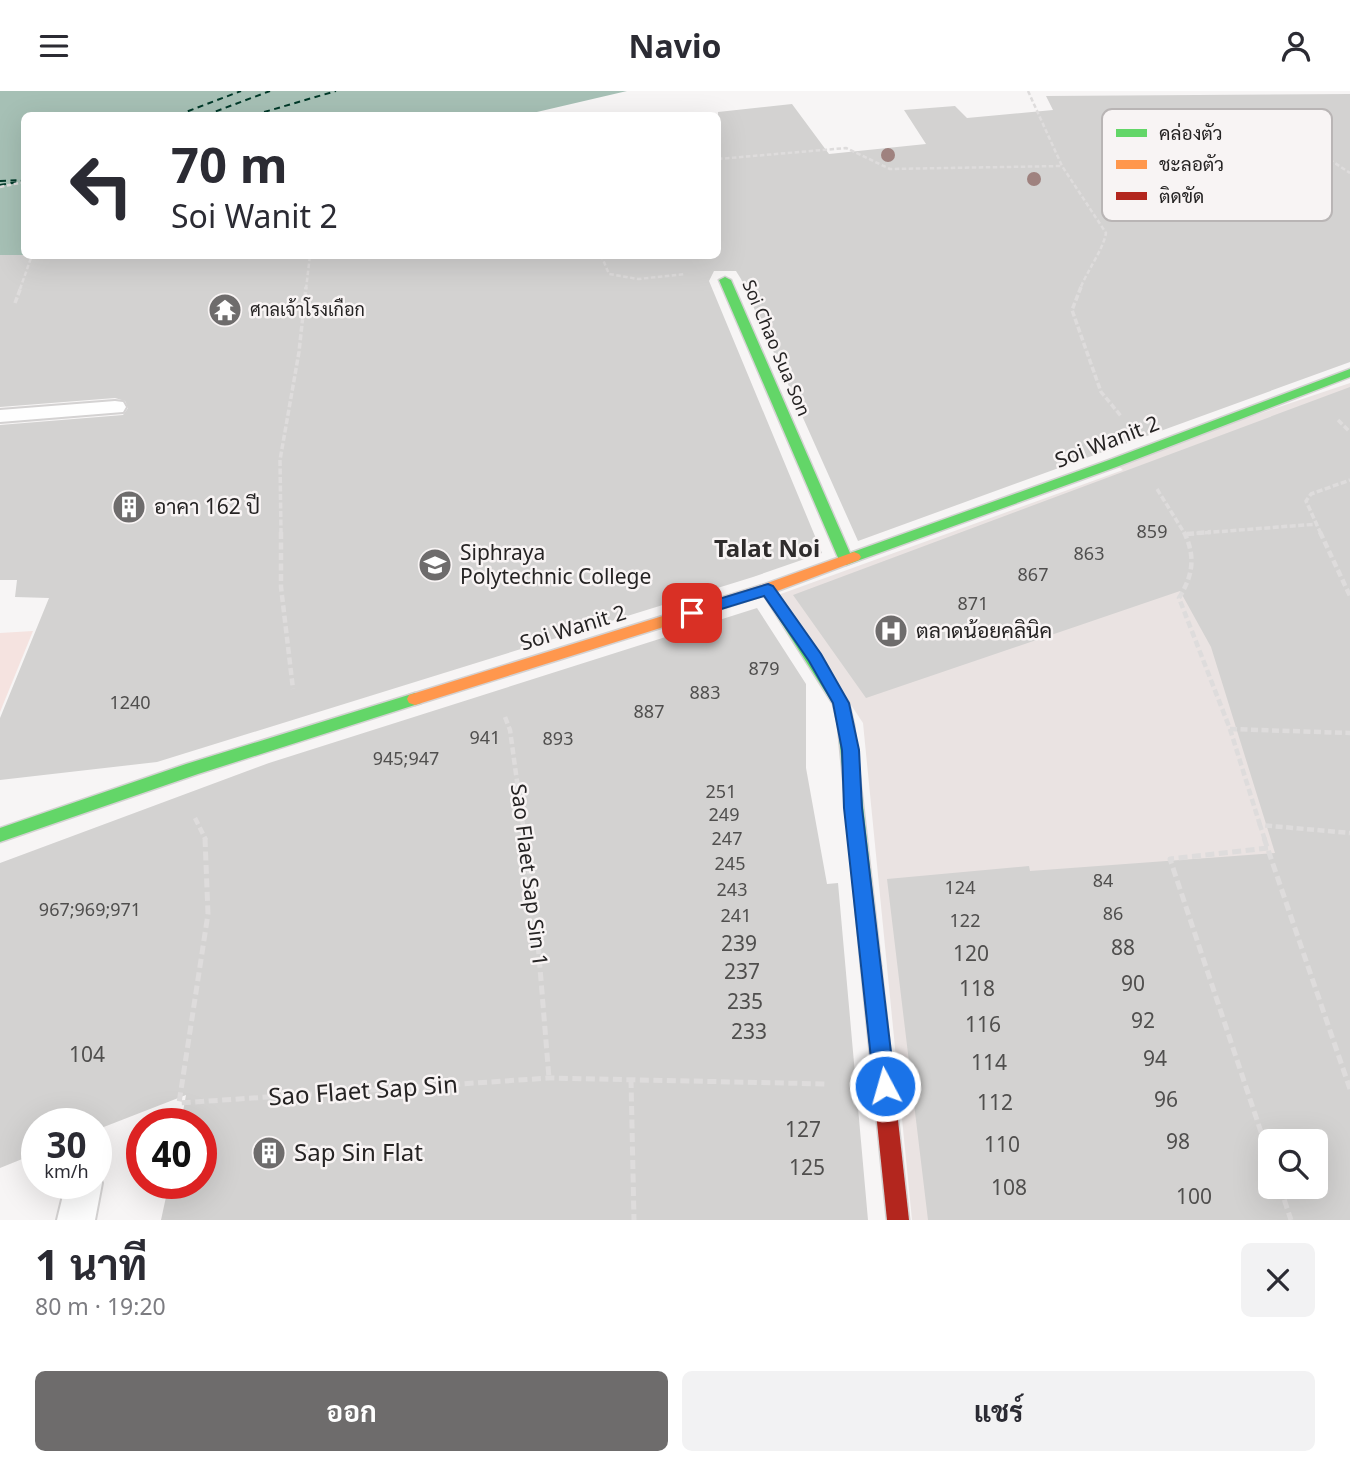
<!DOCTYPE html>
<html lang="th">
<head>
<meta charset="utf-8">
<style>
  body { margin:0; font-family:"Noto Sans",Sarabun,sans-serif; background:#f2f2f3; color:#2b2b33; height:100vh; display:flex; flex-direction:column; font-size:26px; white-space:nowrap }
  * { box-sizing:border-box; margin:0 }
  p { font-size:23px; color:#7c7c81 }
  .icon { flex:none; width:38px; height:38px; fill:none; stroke:currentColor; stroke-width:2; stroke-linecap:round; stroke-linejoin:round }
  .map { position:relative; height:1129px; overflow:hidden }
  .sheet { display:flex; flex-direction:column; background:#fff; flex:1 }
  .sheet>* { flex:none }
  .guide { position:absolute; left:21px; top:21px; width:700px; height:147px; border-radius:10px; box-shadow:0 7px 28px #0002; background:#fff; color:#2b2b33; overflow:hidden }
  .buttons { position:absolute; left:1258px; top:1038px; display:grid; gap:14px }
  .buttons a { display:grid; place-items:center; width:70px; height:70px; border-radius:10px; background:#fff; box-shadow:0 7px 28px #0002; font-size:35px }
  .speed { position:absolute; left:21px; top:1017px; display:flex; gap:14px; font-size:35px; font-weight:700; text-align:center }
  .speed>* { display:grid; place-content:center; width:91px; height:91px; border-radius:50%; background:#fff; box-shadow:0 7px 28px #0002; line-height:1 }
  .speed small { font-size:18px; font-weight:400 }
  .speed .limit { border:10px solid #d22; background:#fff; color:#111 }
  .pin { position:absolute; display:grid; place-items:center; width:60px; height:60px; color:#fff; margin:-30px; border-radius:14px; box-shadow:0 4px 10px #0006 }
  .me { position:absolute; width:77px; margin:-38px; rotate:354deg; stroke-linejoin:round; filter:drop-shadow(0 0 5px #0008) }
  .turn { display:flex; align-items:center; gap:24px; height:147px; padding:0 35px; font-size:32px }
  .turn .icon { width:91px; height:91px; stroke-width:2.5 }
  .turn b { display:block; font-size:49px; line-height:60px }
  .round { display:grid; place-items:center; flex:none; width:74px; height:74px; border-radius:10px; background:#f2f2f3 }
  .summary { display:flex; align-items:center; justify-content:space-between; height:119px; padding:0 35px }
  h1 { font-size:42px; font-weight:700; line-height:52px }
  .cta { display:flex; gap:14px; margin-top:auto; padding:14px 35px }
  .cta a { flex:1; height:80px; border-radius:10px; background:#6e6c6c; color:#fff; font-size:28px; font-weight:700; line-height:80px; text-align:center }
  .cta a+a { background:#f2f2f3; color:#2b2b33 }
  header { display:flex; justify-content:space-between; align-items:center; height:91px; padding:0 35px; background:#fff; font-size:32px; font-weight:700 }
  .map>svg:first-child { display:block }
  .built { fill:#eae3e2; fill-rule:evenodd }
  .green { fill:#f5e3e0 }
  .water { fill:#a6c0b5 }
  .lines { fill:none; stroke-linecap:round; stroke-linejoin:round }
  .ferry { stroke:#013929; stroke-width:2; stroke-dasharray:6 4.5; stroke-linecap:butt }
  .building { fill:#d3d2d1; fill-rule:evenodd }
  .lane-casing { stroke:#d4d2d2; stroke-width:4 }
  .fast-casing { stroke:#d4d2d2; stroke-width:3 }
  .slow-casing { stroke:#d4d2d2; stroke-width:3 }
  .jam-casing { stroke:#d4d2d2; stroke-width:3 }
  .path-far3 { stroke:#dedcdc; stroke-width:2.5; stroke-dasharray:4.5 2.5; stroke-linecap:butt }
  .path-far2 { stroke:#dedcdc; stroke-width:3.5; stroke-dasharray:6 2.5; stroke-linecap:butt }
  .path-far1 { stroke:#dedcdc; stroke-width:4.5; stroke-dasharray:7 3.5; stroke-linecap:butt }
  .path { stroke:#dedcdc; stroke-width:5; stroke-dasharray:9 4.5; stroke-linecap:butt }
  .lane { fill:#fefefe; fill-rule:evenodd }
  .fast { fill:#63d668; fill-rule:evenodd }
  .slow { fill:#ff974d; fill-rule:evenodd }
  .jam { fill:#b3261e; fill-rule:evenodd }
  .tree { fill:#9f827f }
  .route { fill:#1a73e8; stroke:#114b97; stroke-width:2 }
  .labels { text-anchor:middle; stroke-width:5; stroke-linejoin:round; paint-order:stroke }
  .far-poi-label { font-size:18px; fill:#252323; stroke:#f8f4f4; text-anchor:start }
  .far-street-label { font-size:18px; fill:#252323; stroke:#f8f4f4 }
  .number-label { font-size:18px; fill:#504f4e }
  .street-label { font-size:21px; fill:#252323; stroke:#f8f4f4 }
  .poi-label { font-size:21px; fill:#252323; stroke:#f8f4f4; text-anchor:start }
  .near-number-label { font-size:21px; fill:#504f4e }
  .quarter-label { font-size:24px; font-weight:bold; fill:#2e2b2b; stroke:#f8f4f4 }
  .near-street-label { font-size:24px; fill:#252323; stroke:#f8f4f4 }
  .near-poi-label { font-size:24px; fill:#252323; stroke:#f8f4f4; text-anchor:start }
  .key { fill:#f8f4f4; stroke:#b9b5b5; stroke-width:2 }
  .key-label { font-size:19px; fill:#252323 }
</style>
</head>
<body>
<header><svg class="icon" aria-label="menu" viewBox="0 0 24 24"><path d="M4 6h16M4 12h16M4 18h16"/></svg>Navio<svg class="icon" aria-label="person" viewBox="0 0 24 24"><circle cx="12" cy="8" r="4"/><path d="M4 21q1-7 8-7t8 7"/></svg></header>
<div class="map">
<svg width="1350" height="1129" viewBox="0 0 1350 1129">
  <rect width="100%" height="100%" fill="#f7f5f5"/>
  <path class="built" d="M1350,292V1129H912L863,632L778,504L1123,379L1114,372ZM1270,1050H1316V1096H1270Z"/>
  <polygon class="green" points="33,540 0,621 0,542"/>
  <polygon class="water" points="0,0 627,0 524,24 24,24 24,164 0,168"/>
  <g class="lines">
    <g class="ferry">
      <polyline points="178,24 241,0"/>
      <polyline points="206,24 270,0"/>
      <polyline points="254,24 336,0"/>
      <polyline points="0,90 24,89"/>
      <polyline points="0,94 24,90"/>
    </g>
  </g>
  <g class="building">
    <polygon points="1350,3 1350,271 858,450 741,188 736,180 714,180 709,190 822,462 753,486 157,671 0,689 0,627 49,507 15,506 17,489 0,489 0,334 123,324 128,317 125,310 115,307 0,316 0,164 718,164 718,21 792,13 829,63 926,53 904,19 955,15 967,27 1053,19 1046,5"/>
    <path d="M1350,296V1129H928L887,788L1029,775L1030,780L1275,762L1211,556L1180,500L866,607L793,504ZM1270,1050H1316V1096H1270Z"/>
    <polygon points="757,517 806,593 806,677 827,793 838,792 868,1129 161,1129 169,1092 201,1092 201,1032 181,1032 186,1004 96,1039 96,1032 37,1032 37,1062 0,1077 0,772 269,672"/>
  </g>
  <g class="lines">
    <defs>
      <g id="lane">
        <polygon points="115,310 123,311 126,316 123,321 0,331 0,319"/>
        <polygon points="97,1079 102,1092 95,1129 57,1129 66,1092 96,1092"/>
      </g>
      <g id="fast">
        <polygon points="725,186 731,189 850,462 1109,369 1350,278 1350,286 1119,375 846,474 839,469 719,189"/>
        <polygon points="767,493 772,494 849,612 854,634 881,875 878,881 871,883 864,881 861,875 838,634 833,613 760,498"/>
        <polygon points="415,602 421,604 423,608 421,612 198,683 0,751 0,737 186,673"/>
      </g>
      <polygon id="slow" points="854,461 859,463 861,466 859,469 772,502 415,614 409,612 407,608 409,604 762,494"/>
      <polygon id="jam" points="871,867 878,869 881,875 909,1129 887,1129 861,875 864,869"/>
    </defs>
    <use href="#lane" class="lane-casing"/>
    <use href="#fast" class="fast-casing"/>
    <use href="#slow" class="slow-casing"/>
    <use href="#jam" class="jam-casing"/>
    <g class="path-far3">
      <path d="M1028,0L1062,75L1106,142C1103,159 1087,180 1080,198"/>
      <polyline points="1312,57 1350,82"/>
      <polyline points="718,68 846,57 890,78 1062,75"/>
      <polyline points="0,96 24,91"/>
      <polyline points="601,164 609,183 638,188 685,183"/>
      <polyline points="20,198 32,164"/>
      <polyline points="306,198 310,164"/>
    </g>
    <g class="path-far2">
      <polyline points="1081,196 1072,219 1101,301 1121,325"/>
      <polyline points="15,212 21,196"/>
      <polyline points="1338,329 1350,341"/>
      <polyline points="1157,398 1185,443"/>
      <polyline points="281,443 280,369 299,261 306,196"/>
      <polyline points="1188,443 1318,433"/>
      <polyline points="1321,443 1306,410 1311,403 1350,389"/>
    </g>
    <g class="path-far1">
      <polyline points="281,441 281,496 293,598"/>
      <path d="M1184,441C1196,466 1193,484 1179,507L1230,638L1260,734"/>
      <polyline points="1320,441 1350,505"/>
      <polyline points="1187,443 1211,441"/>
      <polyline points="505,626 510,639 525,749"/>
      <polyline points="1230,638 1350,642"/>
      <polyline points="195,727 206,749"/>
      <polyline points="1265,749 1260,734 1350,742"/>
    </g>
    <g class="path">
      <polyline points="205,747 208,823 179,1012 549,987 828,993"/>
      <polyline points="525,747 536,828 549,987"/>
      <polyline points="1264,747 1350,998"/>
      <polyline points="1268,757 1170,768 1270,1068"/>
      <polyline points="631,988 634,1129"/>
      <polyline points="1280,1096 1291,1129"/>
    </g>
    <use href="#lane" class="lane"/>
    <use href="#fast" class="fast"/>
    <use href="#slow" class="slow"/>
    <use href="#jam" class="jam"/>
  </g>
  <g class="tree">
    <circle cx="888" cy="64" r="7"/>
    <circle cx="1034" cy="88" r="7"/>
  </g>
  <polygon class="route" points="768,493 773,495 821,563 849,612 859,659 862,717 895,995 892,1002 885,1005 878,1002 874,995 844,717 842,659 833,612 809,570 764,505 692,527 684,522 686,518"/>
  <defs>
    <symbol id="temple-disc" viewBox="-11 -11 22 22"><circle r="9.5" fill="#6e6c6c" stroke="#f8f4f4"/><path d="M0-6L5-2H3V0L6.5 2.5H4V6H1.5V3h-3V6H-4V2.5H-6.5L-3 0V-2H-5Z" fill="#fff"/></symbol>
    <symbol id="building-disc" viewBox="-11 -11 22 22"><circle r="9.5" fill="#6e6c6c" stroke="#f8f4f4"/><path d="M-4-6H4V6H1V3H-1V6H-4ZM-2.5-4.3h1.7v1.8h-1.7ZM.8-4.3h1.7v1.8H.8ZM-2.5-1h1.7V.8h-1.7ZM.8-1h1.7V.8H.8Z" fill="#fff"/></symbol>
    <symbol id="university-disc" viewBox="-11 -11 22 22"><circle r="9.5" fill="#6e6c6c" stroke="#f8f4f4"/><path d="M0-5L7-2L0 1L-7-2ZM-4 1L0 2.5L4 1V4Q0 6-4 4Z" fill="#fff"/></symbol>
    <symbol id="hospital-disc" viewBox="-11 -11 22 22"><circle r="9.5" fill="#6e6c6c" stroke="#f8f4f4"/><path d="M-5-5h3v3.5h4V-5h3V5h-3V1.5h-4V5h-3Z" fill="#fff"/></symbol>
  </defs>
  <g fill-rule="evenodd">
    <use href="#temple-disc" x="206" y="200" width="38" height="38"/>
    <use href="#building-disc" x="110" y="397" width="38" height="38"/>
    <use href="#university-disc" x="416" y="455" width="38" height="38"/>
    <use href="#hospital-disc" x="872" y="521" width="38" height="38"/>
    <use href="#building-disc" x="250" y="1043" width="38" height="38"/>
  </g>
  <g class="labels">
    <g class="far-poi-label">
      <text x="250" y="225">ศาลเจ้าโรงเกือก</text>
    </g>
    <g class="far-street-label">
      <text transform="translate(776 257) rotate(67)" y="6">Soi Chao Sua Son</text>
    </g>
    <g class="number-label">
      <text x="1152" y="447">859</text>
      <text x="1089" y="469">863</text>
      <text x="1033" y="490">867</text>
      <text x="973" y="519">871</text>
      <text x="764" y="584">879</text>
      <text x="705" y="608">883</text>
      <text x="130" y="618">1240</text>
      <text x="649" y="627">887</text>
      <text x="485" y="653">941</text>
      <text x="558" y="654">893</text>
      <text x="406" y="674">945;947</text>
      <text x="721" y="707">251</text>
      <text x="724" y="730">249</text>
      <text x="727" y="754">247</text>
      <text x="730" y="779">245</text>
      <text x="1103" y="796">84</text>
      <text x="960" y="803">124</text>
      <text x="732" y="805">243</text>
      <text x="90" y="825">967;969;971</text>
      <text x="1113" y="829">86</text>
      <text x="736" y="831">241</text>
      <text x="965" y="836">122</text>
    </g>
    <g class="street-label">
      <text transform="translate(1107 351) rotate(-21)" y="7">Soi Wanit 2</text>
      <text transform="translate(573 537) rotate(-17)" y="7">Soi Wanit 2</text>
      <text transform="translate(529 784) rotate(83)" y="7">Sao Flaet Sap Sin 1</text>
    </g>
    <g class="poi-label">
      <text x="154" y="423">อาคา 162 ปี</text>
      <text x="460" y="469">Siphraya<tspan x="460" dy="24">Polytechnic College</tspan></text>
      <text x="916" y="547">ตลาดน้อยคลินิค</text>
    </g>
    <g class="near-number-label">
      <text x="739" y="860">239</text>
      <text x="1123" y="864">88</text>
      <text x="971" y="870">120</text>
      <text x="742" y="888">237</text>
      <text x="1133" y="900">90</text>
      <text x="977" y="905">118</text>
      <text x="745" y="918">235</text>
      <text x="1143" y="937">92</text>
      <text x="983" y="941">116</text>
      <text x="749" y="948">233</text>
      <text x="87" y="971">104</text>
      <text x="1155" y="975">94</text>
      <text x="989" y="979">114</text>
      <text x="1166" y="1016">96</text>
      <text x="995" y="1019">112</text>
      <text x="803" y="1046">127</text>
      <text x="1178" y="1058">98</text>
      <text x="1002" y="1061">110</text>
      <text x="807" y="1084">125</text>
      <text x="1009" y="1104">108</text>
      <text x="1194" y="1113">100</text>
    </g>
    <g class="quarter-label">
      <text x="767" y="466">Talat Noi</text>
    </g>
    <g class="near-street-label">
      <text transform="translate(363 1000) rotate(-4)" y="8">Sao Flaet Sap Sin</text>
    </g>
    <g class="near-poi-label">
      <text x="294" y="1070">Sap Sin Flat</text>
    </g>
  </g>
  <rect x="1102" y="18" width="230" height="112" rx="10" class="key"/>
  <rect x="1116" y="38" width="31" height="8" fill="#63d668"/>
  <rect x="1116" y="69" width="31" height="9" fill="#ff974d"/>
  <rect x="1116" y="101" width="31" height="8" fill="#b3261e"/>
  <g class="key-label">
    <text x="1159" y="49">คล่องตัว</text>
    <text x="1159" y="80">ชะลอตัว</text>
    <text x="1159" y="112">ติดขัด</text>
  </g>
</svg>
<div class="buttons">
<a><svg class="icon" aria-label="search" viewBox="0 0 24 24"><circle cx="10" cy="10" r="6"/><path d="M15 15l6 6"/></svg></a>
</div>
<div class="speed"><div>30<small>km/h</small></div><div class="limit">40</div></div>
<div class="pin" style="left:692px;top:522px;background:#d93025"><svg class="icon" aria-label="arrive" viewBox="0 0 24 24"><path d="M6 21V4h12l-3 4 3 4H6"/></svg></div>
<svg class="me" style="left:885px;top:995px" viewBox="-20 -20 40 40"><circle r="17" fill="#1a73e8" stroke="#fff" stroke-width="3"/><path d="M0-11L8 9 0 5-8 9z" fill="#fff"/></svg>
<div class="guide">
<div class="turn"><svg class="icon" aria-label="left" viewBox="0 0 24 24"><path d="M17 20v-9H6M10 6l-5 5 5 5"/></svg><div><b>70 m</b>Soi Wanit 2</div></div>
</div>
</div>
<section class="sheet">
<div class="summary"><div><h1>1 นาที</h1><p>80 m · 19:20</p></div><a class="round"><svg class="icon" aria-label="close" viewBox="0 0 24 24"><path d="M6 6l12 12M18 6L6 18"/></svg></a></div>
<div class="cta"><a>ออก</a><a>แชร์</a></div>
</section>
</body>
</html>
